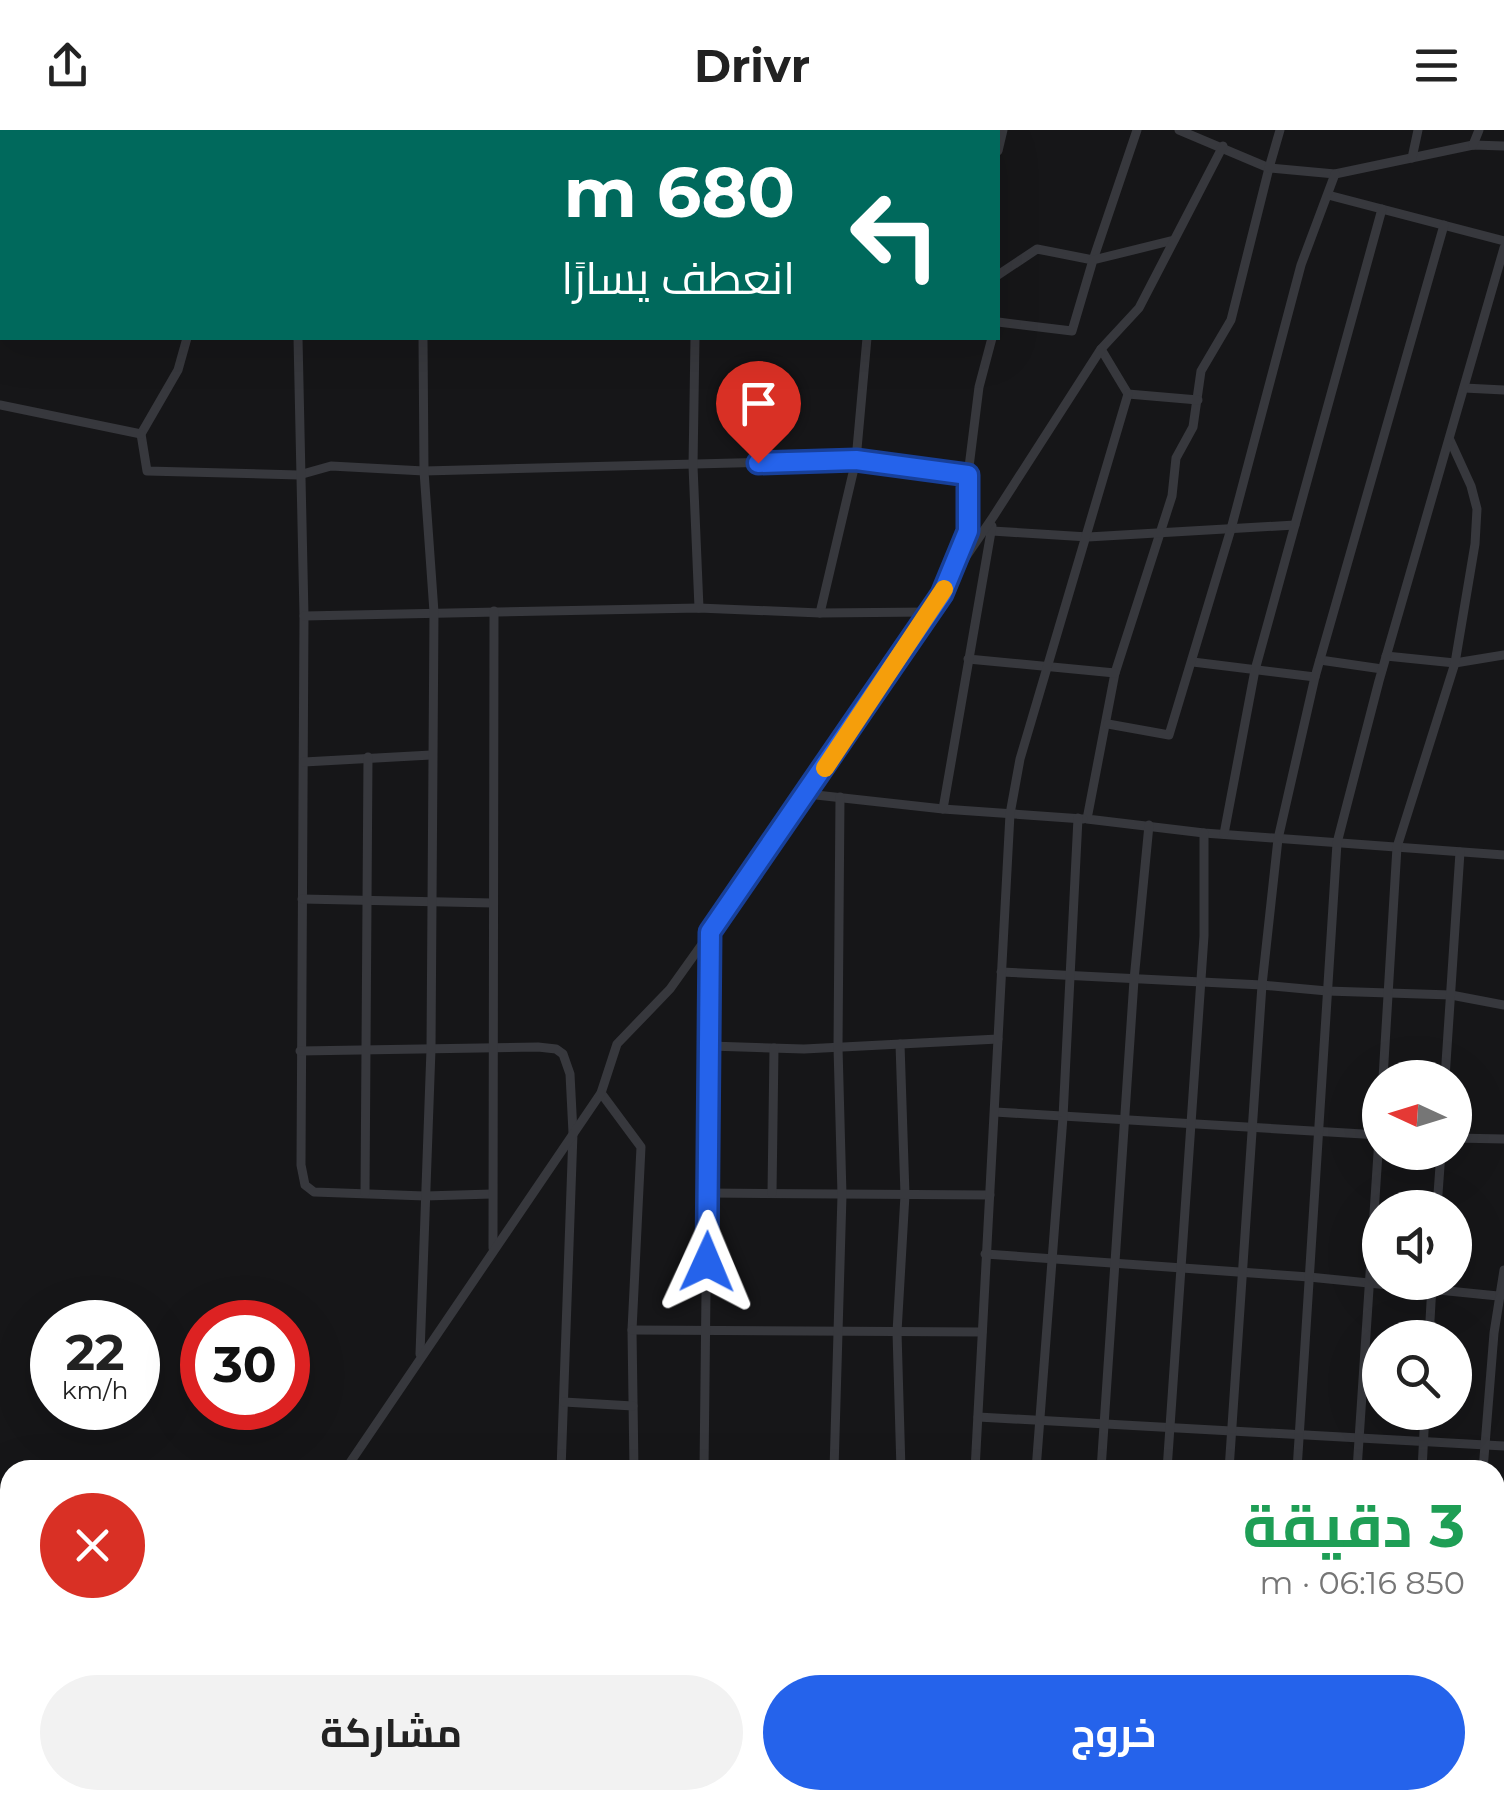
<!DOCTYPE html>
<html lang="ar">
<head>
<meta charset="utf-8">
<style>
  body { margin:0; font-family:Montserrat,Cairo,sans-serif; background:#f2f2f2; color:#222; direction:rtl; height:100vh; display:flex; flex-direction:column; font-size:38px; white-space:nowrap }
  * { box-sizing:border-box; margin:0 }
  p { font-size:32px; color:#767676 }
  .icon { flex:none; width:55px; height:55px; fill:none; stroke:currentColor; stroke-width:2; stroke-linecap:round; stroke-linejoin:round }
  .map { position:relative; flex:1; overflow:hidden; direction:ltr }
  .side { position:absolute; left:0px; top:1330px; width:1505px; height:350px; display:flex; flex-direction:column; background:#fff; border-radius:30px 30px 0 0; box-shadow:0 10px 40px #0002; direction:rtl }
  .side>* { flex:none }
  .hud { position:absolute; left:0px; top:0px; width:1000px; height:210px; box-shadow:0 10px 40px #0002; direction:rtl; background:#00695c; color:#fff; overflow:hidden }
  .needle { width:65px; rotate:274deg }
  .controls { position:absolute; left:1362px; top:930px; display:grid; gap:20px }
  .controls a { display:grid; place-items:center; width:110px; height:110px; border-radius:50%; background:#fff; box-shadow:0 10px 40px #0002; font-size:50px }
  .speed { position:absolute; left:30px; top:1170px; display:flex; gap:20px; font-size:50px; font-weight:700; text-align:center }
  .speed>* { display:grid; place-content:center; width:130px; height:130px; border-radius:50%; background:#fff; box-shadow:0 10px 40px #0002; line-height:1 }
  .speed small { font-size:25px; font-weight:400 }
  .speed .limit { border:15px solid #d22; background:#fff; color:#111 }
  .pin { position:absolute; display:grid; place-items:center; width:85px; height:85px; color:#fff; margin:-102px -42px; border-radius:50% 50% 50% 0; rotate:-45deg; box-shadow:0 0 10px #0007 }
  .pin .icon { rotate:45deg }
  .me { position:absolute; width:110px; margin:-55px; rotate:1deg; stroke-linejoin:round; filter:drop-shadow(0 0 8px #0008) }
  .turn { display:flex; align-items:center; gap:35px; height:210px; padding:0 40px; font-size:45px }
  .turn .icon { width:130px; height:130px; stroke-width:2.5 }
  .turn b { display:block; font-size:70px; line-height:85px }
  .round { display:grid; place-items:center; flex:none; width:105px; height:105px; border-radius:52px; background:#f2f2f2 }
  .overview { display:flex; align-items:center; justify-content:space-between; height:170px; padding:0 40px }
  h1 { font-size:60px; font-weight:700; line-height:75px; color:#1e9e55 }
  .primary-button { display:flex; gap:20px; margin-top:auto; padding:20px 40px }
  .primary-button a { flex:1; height:115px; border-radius:60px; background:#2563eb; color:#fff; font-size:40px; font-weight:700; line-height:115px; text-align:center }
  .primary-button a+a { background:#f2f2f2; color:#222 }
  header { display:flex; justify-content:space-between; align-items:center; height:130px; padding:0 40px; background:#fff; font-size:45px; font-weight:700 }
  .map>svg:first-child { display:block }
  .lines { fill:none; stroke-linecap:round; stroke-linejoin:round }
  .minor { stroke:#37383d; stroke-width:9 }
  .route-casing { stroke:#184099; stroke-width:25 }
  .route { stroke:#2563eb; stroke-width:18 }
  .slow { stroke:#f59e0b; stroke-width:18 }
</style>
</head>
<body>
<header><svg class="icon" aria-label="menu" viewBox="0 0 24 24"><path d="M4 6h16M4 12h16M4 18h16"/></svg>Drivr<svg class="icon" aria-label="share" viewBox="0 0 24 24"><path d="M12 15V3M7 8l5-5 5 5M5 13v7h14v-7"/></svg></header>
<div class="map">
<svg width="1504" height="1680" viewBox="0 0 1504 1680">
  <rect width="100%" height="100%" fill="#161618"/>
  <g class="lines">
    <g class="minor">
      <polyline points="422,0 422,2"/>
      <polyline points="696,0 696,2"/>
      <polyline points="1179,0 1269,38 1231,190 1201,241 1193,297 1176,328 1172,366 1115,543 1087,689 1204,703 1504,725"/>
      <polyline points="1280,0 1269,38 1335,44 1473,15 1504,16"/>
      <polyline points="303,2 304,0"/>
      <polyline points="769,2 769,0"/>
      <polyline points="831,2 831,0"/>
      <polyline points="875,2 875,0"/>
      <polyline points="0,12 2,12"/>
      <polyline points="1473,15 1479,0"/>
      <polyline points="998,21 1003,0"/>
      <polyline points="1412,28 1418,0"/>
      <polyline points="1328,65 1504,111"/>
      <polyline points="998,145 1037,119 1093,130 1137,0"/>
      <polyline points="998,192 1072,201 1093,130 1174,110"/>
      <polyline points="187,208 178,240 141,304 147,341 299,345 331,336 424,341 856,330 968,345"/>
      <polyline points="298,208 304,486 301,1035 305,1055 314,1062 425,1066 492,1064"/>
      <polyline points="695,208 693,336 699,478"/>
      <polyline points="1101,219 1128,264 1198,270"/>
      <polyline points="1464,258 1504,260"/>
      <polyline points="0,275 141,304"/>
      <polyline points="992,401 1088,407 1295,395"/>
      <polyline points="950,444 968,401 968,345 979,257 992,208"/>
      <polyline points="820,483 856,330 867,208"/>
      <polyline points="304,486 699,478 820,483 929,482"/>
      <polyline points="1386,526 1455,533 1504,525"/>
      <polyline points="968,529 1115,543"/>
      <polyline points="1320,530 1382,539"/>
      <polyline points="1193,532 1315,547"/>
      <polyline points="1108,594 1169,605 1231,399 1301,135 1335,44"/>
      <polyline points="304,632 431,625"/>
      <polyline points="807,664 943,679 1083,689"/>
      <polyline points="943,679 992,396"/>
      <polyline points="1224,704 1255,540 1382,79"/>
      <polyline points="302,769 493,773"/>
      <polyline points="1001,842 1262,855 1327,861 1451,865 1504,875"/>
      <polyline points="900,914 905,1065 897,1202 901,1340"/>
      <polyline points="710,916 804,919 998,909"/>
      <polyline points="300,921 538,917 556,919 563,924 570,944 573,1003 561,1340"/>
      <polyline points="1383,948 1397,717 1455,533 1475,414 1477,379 1471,356 1450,310"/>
      <polyline points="1445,948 1460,722"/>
      <polyline points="601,963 641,1017 632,1200 634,1340"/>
      <polyline points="995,982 1380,1005"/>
      <polyline points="1455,1008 1504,1009"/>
      <polyline points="365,1063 368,627"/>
      <polyline points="709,1063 990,1065"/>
      <polyline points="772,1063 774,918"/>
      <polyline points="1437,1078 1441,1022"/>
      <polyline points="493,1118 494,481"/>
      <polyline points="985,1124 1309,1147 1498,1166"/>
      <polyline points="632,1200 982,1202"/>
      <polyline points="1429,1208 1432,1155"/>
      <polyline points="420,1224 431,919 434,482 424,341 423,208"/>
      <polyline points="564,1272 633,1276"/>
      <polyline points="978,1287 1504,1316"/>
      <polyline points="345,1340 601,963 617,914 670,859 710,803 993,387 1101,219 1139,178 1223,16"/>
      <polyline points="704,1340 710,805"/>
      <polyline points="834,1340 842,1065 838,917 840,667"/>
      <polyline points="975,1340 1010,684 1020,629 1128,264"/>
      <polyline points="1036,1340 1063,987 1078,688"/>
      <polyline points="1101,1340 1134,850 1149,695"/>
      <polyline points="1167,1340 1204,806 1204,703"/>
      <polyline points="1229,1340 1262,855 1278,709 1315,547 1444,95"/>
      <polyline points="1297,1340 1337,713 1379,551 1504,118"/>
      <polyline points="1357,1340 1380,993"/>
      <polyline points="1422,1340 1425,1282"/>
      <polyline points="1483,1340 1494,1203 1504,1140"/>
      <polyline points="1495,1459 1504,1459"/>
      <polyline points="1495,1603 1504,1603"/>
      <polyline points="693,1670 694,1680"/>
      <polyline points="1019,1670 1021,1680"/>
      <polyline points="286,1680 287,1670"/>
      <polyline points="561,1680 562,1670"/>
      <polyline points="1080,1680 1080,1670"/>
      <polyline points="1144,1680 1145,1670"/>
      <polyline points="1210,1680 1210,1670"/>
      <polyline points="1272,1680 1272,1670"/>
      <polyline points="1464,1680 1464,1670"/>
    </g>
  </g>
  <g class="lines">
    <defs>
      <polyline id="route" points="707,1132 710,802 942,464 968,401 968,345 856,330 758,333"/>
    </defs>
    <use href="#route" class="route-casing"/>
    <use href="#route" class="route"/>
    <polyline class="slow" points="825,638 944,459"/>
  </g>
</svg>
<div class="controls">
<a><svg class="needle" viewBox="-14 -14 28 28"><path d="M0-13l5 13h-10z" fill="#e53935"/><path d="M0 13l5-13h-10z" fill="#767676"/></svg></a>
<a><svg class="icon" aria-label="sound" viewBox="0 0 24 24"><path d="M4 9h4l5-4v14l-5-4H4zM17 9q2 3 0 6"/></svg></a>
<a><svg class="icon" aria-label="search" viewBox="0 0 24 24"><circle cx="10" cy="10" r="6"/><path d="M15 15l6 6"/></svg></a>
</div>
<div class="speed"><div>22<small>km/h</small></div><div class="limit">30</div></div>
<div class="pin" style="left:758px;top:333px;background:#d93025"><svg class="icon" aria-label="arrive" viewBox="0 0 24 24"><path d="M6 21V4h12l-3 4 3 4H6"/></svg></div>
<svg class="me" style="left:707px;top:1132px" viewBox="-20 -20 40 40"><path d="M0-17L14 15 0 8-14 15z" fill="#2563eb" stroke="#fff" stroke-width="4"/></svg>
<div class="hud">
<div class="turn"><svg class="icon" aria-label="left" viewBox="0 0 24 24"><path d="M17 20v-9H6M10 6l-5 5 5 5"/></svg><div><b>680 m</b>انعطف يسارًا</div></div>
</div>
<section class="side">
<div class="overview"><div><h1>3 دقيقة</h1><p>850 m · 06:16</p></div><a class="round" style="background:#d93025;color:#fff"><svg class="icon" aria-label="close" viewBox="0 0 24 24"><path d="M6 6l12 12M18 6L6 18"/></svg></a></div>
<div class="primary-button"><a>خروج</a><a>مشاركة</a></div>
</section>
</div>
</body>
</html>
